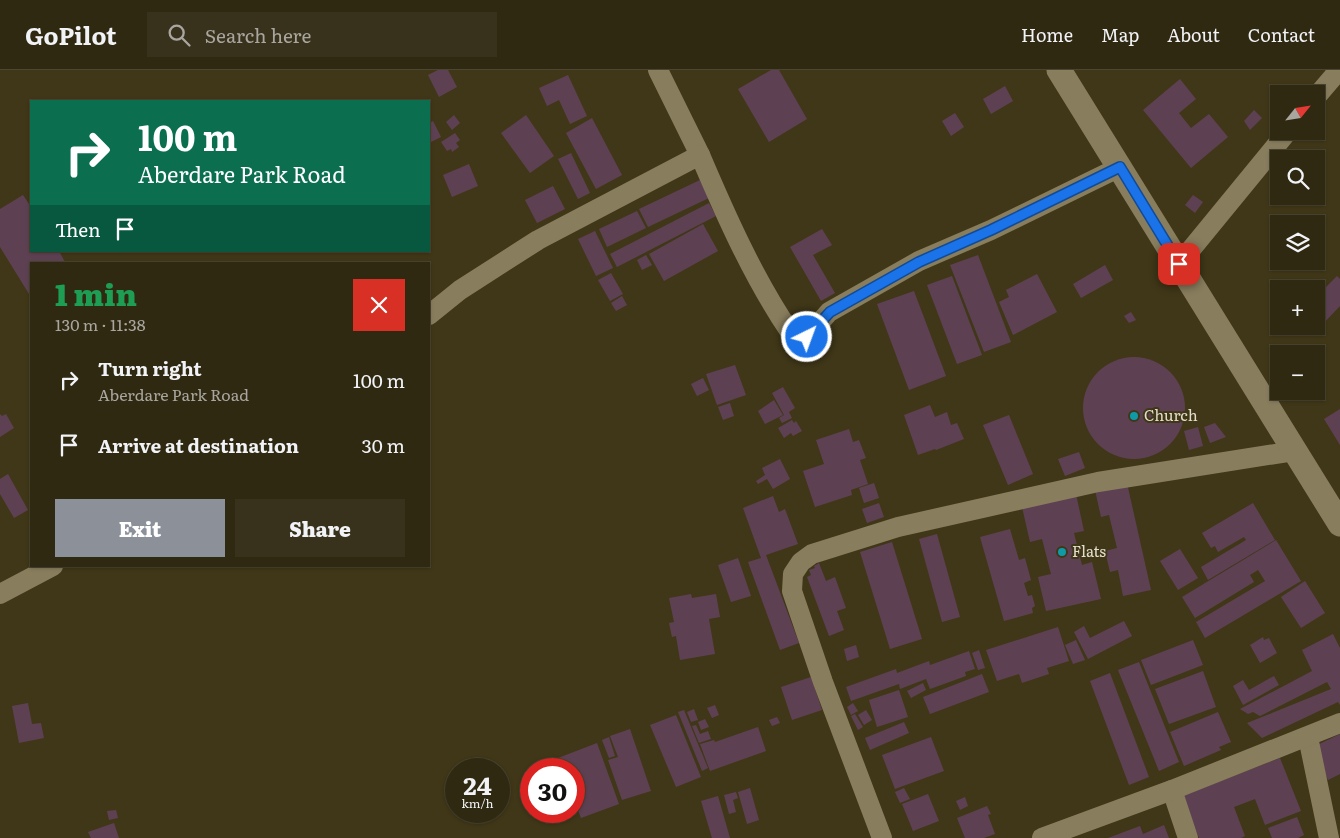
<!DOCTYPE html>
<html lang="en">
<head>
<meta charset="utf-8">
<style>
  body { margin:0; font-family:Literata,serif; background:#38311b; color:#f1f3f6; height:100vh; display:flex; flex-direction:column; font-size:19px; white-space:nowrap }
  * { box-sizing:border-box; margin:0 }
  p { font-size:16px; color:#a8a69f }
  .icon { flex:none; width:28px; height:28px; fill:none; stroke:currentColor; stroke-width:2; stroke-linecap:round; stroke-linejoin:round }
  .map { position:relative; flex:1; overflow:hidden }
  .side { position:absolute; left:30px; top:192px; width:400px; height:305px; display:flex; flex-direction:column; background:#302912; border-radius:0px; box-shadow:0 1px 4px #0004,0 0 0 1px #4b4532 }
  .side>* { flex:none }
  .top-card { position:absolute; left:30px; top:30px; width:400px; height:152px; border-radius:0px; box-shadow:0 1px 4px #0004,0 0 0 1px #4b4532; background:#0b6e4f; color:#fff; overflow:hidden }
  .needle { width:32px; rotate:60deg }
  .controls { position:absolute; left:1270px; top:15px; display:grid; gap:10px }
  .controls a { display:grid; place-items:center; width:55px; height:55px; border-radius:0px; background:#302912; box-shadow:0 1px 4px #0004,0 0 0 1px #4b4532; font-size:25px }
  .speed { position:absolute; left:445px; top:688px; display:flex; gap:10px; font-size:25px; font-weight:700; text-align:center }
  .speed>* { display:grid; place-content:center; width:65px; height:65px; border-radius:50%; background:#302912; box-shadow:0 1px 4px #0004,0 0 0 1px #4b4532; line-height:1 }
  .speed small { font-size:12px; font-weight:400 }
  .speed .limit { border:8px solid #d22; background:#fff; color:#111 }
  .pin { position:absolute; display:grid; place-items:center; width:42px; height:42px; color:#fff; margin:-21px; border-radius:10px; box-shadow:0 2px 8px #0006 }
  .me { position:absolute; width:55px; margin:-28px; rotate:42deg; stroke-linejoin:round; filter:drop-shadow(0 0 4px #0008) }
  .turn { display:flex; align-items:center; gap:18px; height:105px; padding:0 25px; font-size:22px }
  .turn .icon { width:65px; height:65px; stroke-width:2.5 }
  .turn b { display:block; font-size:35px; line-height:42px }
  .then { display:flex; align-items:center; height:48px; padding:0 25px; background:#0003; gap:10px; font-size:19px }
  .round { display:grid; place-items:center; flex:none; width:52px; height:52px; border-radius:0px; background:#38311b }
  .summary { display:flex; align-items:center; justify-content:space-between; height:85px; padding:0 25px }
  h1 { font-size:30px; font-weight:800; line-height:38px; color:#1e9e55 }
  .cta { display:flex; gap:10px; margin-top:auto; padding:10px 25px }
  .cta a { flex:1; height:58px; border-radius:0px; background:#8c9099; color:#fff; font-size:20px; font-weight:800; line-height:58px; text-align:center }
  .cta a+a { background:#38311b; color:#f1f3f6 }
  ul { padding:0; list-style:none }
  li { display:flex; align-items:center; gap:15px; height:65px; padding:0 25px }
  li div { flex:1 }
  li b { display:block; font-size:19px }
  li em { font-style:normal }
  header { display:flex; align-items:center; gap:30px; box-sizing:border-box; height:70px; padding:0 25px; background:#302912; border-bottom:1px solid #4b4532 }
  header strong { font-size:24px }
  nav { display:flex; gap:28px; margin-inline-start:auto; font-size:18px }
  .search { width:350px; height:45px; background:#38311b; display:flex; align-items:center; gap:12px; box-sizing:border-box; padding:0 18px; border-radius:0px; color:#a8a69f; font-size:19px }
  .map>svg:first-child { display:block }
  .building { fill:#5d4153 }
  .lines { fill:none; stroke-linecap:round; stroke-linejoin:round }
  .minor { stroke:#887d5d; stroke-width:20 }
  .tertiary { stroke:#887d5d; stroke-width:25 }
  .route-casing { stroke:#114b97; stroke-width:12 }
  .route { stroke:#1a73e8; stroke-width:9 }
  .culture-dot { fill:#0f9aa8; stroke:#403718; stroke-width:2 }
  .labels { text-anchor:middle; stroke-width:4; stroke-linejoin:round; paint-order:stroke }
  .poi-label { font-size:15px; fill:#e4decd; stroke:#403718; text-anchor:start }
</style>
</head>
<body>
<header>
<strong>GoPilot</strong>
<div class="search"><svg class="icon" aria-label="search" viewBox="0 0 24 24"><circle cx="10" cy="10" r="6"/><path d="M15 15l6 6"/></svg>Search here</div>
<nav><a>Home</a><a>Map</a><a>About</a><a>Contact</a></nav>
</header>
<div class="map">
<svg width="1340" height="768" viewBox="0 0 1340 768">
  <rect width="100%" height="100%" fill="#403718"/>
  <g class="building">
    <polygon points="438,0 448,0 457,17 439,27 428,5"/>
    <polygon points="771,0 779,0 807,49 769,72 738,19"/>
    <polygon points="568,5 587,46 570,54 559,30 547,36 539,18"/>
    <polygon points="1180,9 1196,29 1179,43 1191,58 1209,44 1228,67 1191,98 1143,40"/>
    <polygon points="1005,16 1013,31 991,44 983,29"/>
    <polygon points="1254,40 1262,48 1250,60 1244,51"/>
    <polygon points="955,43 964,57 951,66 942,51"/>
    <polygon points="454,45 460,53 452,60 446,52"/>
    <polygon points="526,45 554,86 530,103 501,63"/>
    <polygon points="592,48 622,105 596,119 566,63"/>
    <polygon points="433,51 441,67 429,73 429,53"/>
    <polygon points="455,63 460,70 456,73 459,77 452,82 451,79 447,81 441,72"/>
    <polygon points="571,83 590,123 578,129 558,89"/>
    <polygon points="469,94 478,116 452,127 443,105"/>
    <polygon points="700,110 709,128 648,157 639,139"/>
    <polygon points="553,116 565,139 537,153 525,130"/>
    <polygon points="23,125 31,137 31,181 59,181 66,194 31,194 31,223 29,224 0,177 0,139"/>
    <polygon points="1193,125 1203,132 1195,143 1185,135"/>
    <polygon points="709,133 716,146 617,197 610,184"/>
    <polygon points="637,141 646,158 607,177 599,159"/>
    <polygon points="703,154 718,181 664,211 649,184"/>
    <polygon points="822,159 832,175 813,185 835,223 821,231 790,177"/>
    <polygon points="595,161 613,198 596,206 578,169"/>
    <polygon points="646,185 652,195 642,200 637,190"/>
    <polygon points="978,185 1011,272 984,282 950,195"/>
    <polygon points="1105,195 1113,210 1081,228 1073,214"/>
    <polygon points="611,203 623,224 610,231 598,210"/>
    <polygon points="1037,204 1057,242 1013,265 999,232 1009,227 1006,220"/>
    <polygon points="952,206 982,285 957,294 927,215"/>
    <polygon points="1337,206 1340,209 1340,236 1318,259 1316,257 1316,227"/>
    <polygon points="914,221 946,306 909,320 877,234"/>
    <polygon points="622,226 627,235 616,241 611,233"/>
    <polygon points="1131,242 1136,250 1129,253 1124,246"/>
    <circle cx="1134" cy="338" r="51"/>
    <polygon points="735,295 746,325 717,335 706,304"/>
    <polygon points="703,308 709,320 697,326 691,314"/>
    <polygon points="783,317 795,338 789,342 792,348 782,353 779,348 784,345 772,323"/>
    <polygon points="774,330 783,345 765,354 758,341"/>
    <polygon points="730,333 734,346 723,350 718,337"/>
    <polygon points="930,335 935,347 947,342 951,355 957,353 964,369 936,380 935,379 918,385 904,345"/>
    <polygon points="1340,339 1340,375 1324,349"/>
    <polygon points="0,344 2,346 6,344 14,358 0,367"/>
    <polygon points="1009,345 1033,404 1008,415 983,355"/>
    <polygon points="792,350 794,353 796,351 802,361 793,366 791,363 784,368 778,358"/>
    <polygon points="1215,353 1226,367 1210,373 1204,357"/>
    <polygon points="1198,357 1203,376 1189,380 1184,361"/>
    <polygon points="849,359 853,372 859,370 866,388 860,390 868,414 851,420 852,425 815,437 803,401 824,394 816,370"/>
    <polygon points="1079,382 1085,398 1065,406 1058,389"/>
    <polygon points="780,389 790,409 773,419 767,409 758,414 756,411 765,405 762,398"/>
    <polygon points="8,404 28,440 14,448 0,424 0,409"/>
    <polygon points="874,413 879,428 864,433 859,418"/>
    <polygon points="1127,413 1151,520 1123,526 1118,500 1110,502 1105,481 1117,478 1109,445 1101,447 1095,420"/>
    <polygon points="1076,424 1084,461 1074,463 1082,495 1092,492 1101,529 1046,541 1038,507 1051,504 1042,469 1030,472 1022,437"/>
    <polygon points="773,426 779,442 785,439 798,474 766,485 799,573 780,580 748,492 761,488 743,438"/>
    <polygon points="879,433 884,447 867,453 862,439"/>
    <polygon points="1253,433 1275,470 1208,510 1201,497 1246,470 1244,467 1218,482 1215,476 1211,478 1202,463"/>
    <polygon points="1010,459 1019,490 1025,488 1031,510 1024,513 1028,526 1032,525 1035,536 1032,538 1033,543 1004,551 980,467"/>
    <polygon points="937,464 960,547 942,552 919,469"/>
    <polygon points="1276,470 1301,511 1205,568 1196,552 1265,511 1258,500 1250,505 1254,512 1195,548 1182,527"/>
    <polygon points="892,472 922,569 890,579 860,482"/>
    <polygon points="1180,479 1198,508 1178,520 1160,491"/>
    <polygon points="738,488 751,526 731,532 718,495"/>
    <polygon points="819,493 826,511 835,507 846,538 837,541 844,560 829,566 807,507 811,505 809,500 815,498 814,496"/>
    <polygon points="1305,511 1325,543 1301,558 1281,527"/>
    <polygon points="691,524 692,528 716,524 720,547 709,549 715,584 680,590 676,566 672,567 669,553 674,552 669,528"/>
    <polygon points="1124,551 1132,566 1088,589 1074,562 1084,556 1090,568"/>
    <polygon points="1058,557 1069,591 1047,598 1049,604 1022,613 1019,604 997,611 986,580"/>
    <polygon points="1333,564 1340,578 1340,635 1338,632 1262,668 1247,653 1331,619 1327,612 1260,646 1253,642 1248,644 1240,639 1312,601 1302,580"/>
    <polygon points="1263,567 1264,570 1269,568 1277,583 1260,593 1250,575"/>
    <polygon points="1076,570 1085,590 1073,594 1065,575"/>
    <polygon points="1193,570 1203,595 1151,615 1141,590"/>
    <polygon points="856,575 859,587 847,591 844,579"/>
    <polygon points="979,580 985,598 978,600 972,583"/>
    <polygon points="969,581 975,599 965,602 966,606 930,619 926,609 900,619 899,614 851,631 846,617 896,599 897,603 929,591 930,595"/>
    <polygon points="1139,592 1179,692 1159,701 1118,600"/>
    <polygon points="1203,601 1216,637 1169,654 1155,619"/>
    <polygon points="1110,603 1149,707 1129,715 1090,611"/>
    <polygon points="982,604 989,622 930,644 923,627"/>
    <polygon points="1274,606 1279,615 1243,635 1233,616 1243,610 1249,620"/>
    <polygon points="811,607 822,640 792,650 781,617"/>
    <polygon points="923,613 926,620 911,628 907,621"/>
    <polygon points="899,620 908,647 877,657 869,630"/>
    <polygon points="28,633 32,654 41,653 44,668 19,673 12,636"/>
    <polygon points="853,633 858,641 851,645 847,637"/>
    <polygon points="715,635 719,645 712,648 707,638"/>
    <polygon points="694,639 698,650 691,652 687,642"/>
    <polygon points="684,640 708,698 702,701 678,642"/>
    <polygon points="866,640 872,650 864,655 858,645"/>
    <polygon points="1218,642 1231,672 1219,677 1221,680 1184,696 1170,662"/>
    <polygon points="855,644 863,657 858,660 851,646"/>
    <polygon points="676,645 701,707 676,717 650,655"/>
    <polygon points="777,647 780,653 772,656 769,650"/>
    <polygon points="705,649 709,657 701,660 698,652"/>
    <polygon points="904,652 909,663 870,680 865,668"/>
    <polygon points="696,655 700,664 708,661 711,669 699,673 692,656"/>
    <polygon points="758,657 766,681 710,701 700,674 714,670 715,672"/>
    <polygon points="630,659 651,721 622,730 608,690 618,687 610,666"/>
    <polygon points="1340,664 1340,704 1328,710 1313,677"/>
    <polygon points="609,667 615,686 609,688 602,670"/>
    <polygon points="931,667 944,701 895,719 882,685"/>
    <polygon points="597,673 619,734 581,748 574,730 574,699 562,699 558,688"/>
    <polygon points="1280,688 1301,741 1265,755 1255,729 1234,737 1245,766 1241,768 1199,768 1182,726"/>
    <polygon points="750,718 759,750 747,754 738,722"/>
    <polygon points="904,718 910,729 900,733 895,722"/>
    <polygon points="736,722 738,728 733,730 736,742 729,744 724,725"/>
    <polygon points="928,724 939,751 913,761 902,734"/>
    <polygon points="718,726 730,768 712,768 701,731"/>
    <polygon points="965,727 968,736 960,740 956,731"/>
    <polygon points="987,736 991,744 988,745 995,764 984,768 965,768 957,748"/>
    <polygon points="116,740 118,748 109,750 107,741"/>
    <polygon points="1297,747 1304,765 1298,768 1272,768 1268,758"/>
    <polygon points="114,753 119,768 91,768 88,762"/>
    <polygon points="1164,755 1169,768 1108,768 1140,756 1143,764"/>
  </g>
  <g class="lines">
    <g class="minor">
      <polyline points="658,0 700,85"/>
      <polyline points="1316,27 1339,0"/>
      <polyline points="1179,194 1288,61"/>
      <path d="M429,245L460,220L538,170L700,85C726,146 753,207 790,262L807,267L829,242L919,191L991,160L1120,97"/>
      <polyline points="0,524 53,496"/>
      <polyline points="1308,667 1329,768"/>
      <polyline points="1172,720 1188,768"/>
      <polyline points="882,768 823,612 792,521 793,504 801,492 812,484 898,457 1098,412 1294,381"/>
      <polyline points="1042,768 1172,720 1340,653"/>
    </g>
    <polyline class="tertiary" points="1059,0 1340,454"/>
  </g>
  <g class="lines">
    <defs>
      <polyline id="route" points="807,267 830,242 919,192 991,160 1120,97 1179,194"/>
    </defs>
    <use href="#route" class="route-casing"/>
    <use href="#route" class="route"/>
  </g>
  <g class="culture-dot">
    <circle cx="1134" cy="346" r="5"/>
    <circle cx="1062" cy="482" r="5"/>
  </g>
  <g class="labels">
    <g class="poi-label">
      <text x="1144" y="351">Church</text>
      <text x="1072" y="487">Flats</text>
    </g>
  </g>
</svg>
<div class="controls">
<a><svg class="needle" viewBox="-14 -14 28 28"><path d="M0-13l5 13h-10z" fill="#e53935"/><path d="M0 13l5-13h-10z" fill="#a8a69f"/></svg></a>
<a><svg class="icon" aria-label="search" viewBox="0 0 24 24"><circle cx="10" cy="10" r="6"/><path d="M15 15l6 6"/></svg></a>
<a><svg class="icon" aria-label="layers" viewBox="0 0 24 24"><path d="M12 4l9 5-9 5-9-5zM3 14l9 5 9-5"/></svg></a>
<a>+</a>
<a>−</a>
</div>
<div class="speed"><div>24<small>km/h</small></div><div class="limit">30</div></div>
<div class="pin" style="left:1179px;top:194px;background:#d93025"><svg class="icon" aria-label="arrive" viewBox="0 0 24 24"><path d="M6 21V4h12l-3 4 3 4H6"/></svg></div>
<svg class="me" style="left:807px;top:267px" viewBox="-20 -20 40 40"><circle r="17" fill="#1a73e8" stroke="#fff" stroke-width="3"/><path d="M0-11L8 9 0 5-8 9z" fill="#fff"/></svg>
<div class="top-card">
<div class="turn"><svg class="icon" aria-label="right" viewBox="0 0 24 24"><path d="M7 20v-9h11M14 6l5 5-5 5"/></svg><div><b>100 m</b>Aberdare Park Road</div></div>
<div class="then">Then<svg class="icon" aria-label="arrive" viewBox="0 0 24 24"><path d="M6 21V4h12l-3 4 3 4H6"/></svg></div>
</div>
<section class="side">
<div class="summary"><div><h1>1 min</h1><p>130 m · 11:38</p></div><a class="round" style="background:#d93025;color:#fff"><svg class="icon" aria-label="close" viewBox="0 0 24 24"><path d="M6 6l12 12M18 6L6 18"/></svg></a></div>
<ul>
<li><svg class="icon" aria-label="right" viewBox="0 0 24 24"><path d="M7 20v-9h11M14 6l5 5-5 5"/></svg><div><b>Turn right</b><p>Aberdare Park Road</p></div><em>100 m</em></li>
<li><svg class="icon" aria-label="arrive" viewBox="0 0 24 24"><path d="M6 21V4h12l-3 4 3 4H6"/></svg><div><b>Arrive at destination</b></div><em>30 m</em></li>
</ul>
<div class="cta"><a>Exit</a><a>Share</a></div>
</section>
</div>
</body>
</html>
